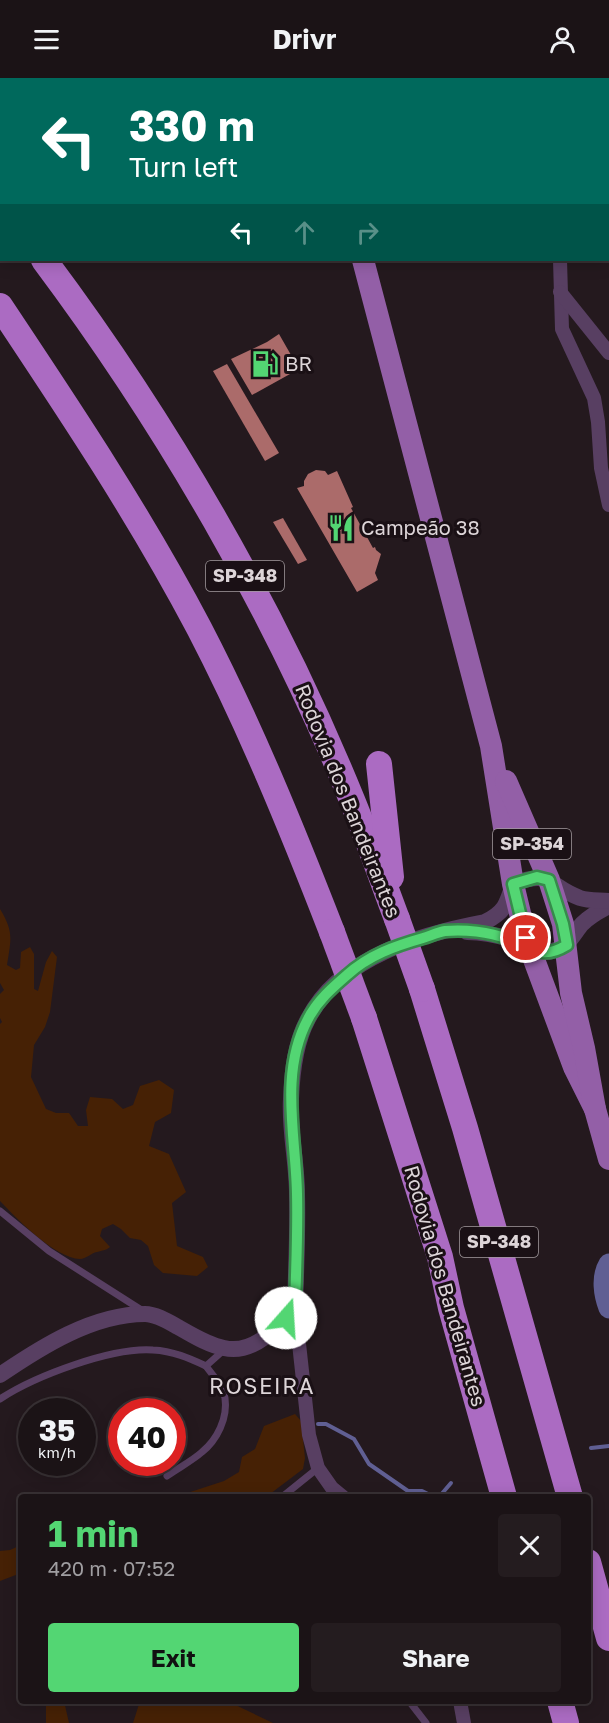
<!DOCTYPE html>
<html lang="en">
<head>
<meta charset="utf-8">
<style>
  body { margin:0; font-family:"Golos Text",sans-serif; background:#241c1f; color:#f1f3f6; height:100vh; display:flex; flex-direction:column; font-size:22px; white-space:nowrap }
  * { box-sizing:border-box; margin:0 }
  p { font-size:20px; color:#a09ea1 }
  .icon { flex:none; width:33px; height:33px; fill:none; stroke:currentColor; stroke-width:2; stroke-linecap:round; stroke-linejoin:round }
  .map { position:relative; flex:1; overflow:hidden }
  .panel { position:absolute; left:18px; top:1416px; width:573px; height:210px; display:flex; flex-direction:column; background:#1b1316; border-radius:6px; box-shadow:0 3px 15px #0003,0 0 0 2px #393235 }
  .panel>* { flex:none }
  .guide { position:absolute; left:0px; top:0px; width:609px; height:183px; box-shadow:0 3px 15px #0003,0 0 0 2px #393235; background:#00695c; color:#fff; overflow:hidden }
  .speed { position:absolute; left:18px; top:1320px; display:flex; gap:12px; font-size:30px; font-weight:700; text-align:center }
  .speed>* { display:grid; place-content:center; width:78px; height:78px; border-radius:50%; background:#1b1316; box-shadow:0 3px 15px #0003,0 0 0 2px #393235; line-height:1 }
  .speed small { font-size:15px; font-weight:400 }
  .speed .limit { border:9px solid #d22; background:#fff; color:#111 }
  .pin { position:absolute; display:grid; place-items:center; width:51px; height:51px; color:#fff; margin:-26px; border:3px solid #fff; border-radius:50%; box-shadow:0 2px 6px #0007 }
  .me { position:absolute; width:66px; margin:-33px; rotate:19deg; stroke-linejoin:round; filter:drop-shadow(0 0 4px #0008) }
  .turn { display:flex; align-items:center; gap:21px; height:126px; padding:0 30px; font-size:27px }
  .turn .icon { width:78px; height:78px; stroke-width:2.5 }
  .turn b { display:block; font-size:42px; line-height:51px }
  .lanes { display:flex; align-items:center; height:57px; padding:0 30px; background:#0003; justify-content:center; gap:30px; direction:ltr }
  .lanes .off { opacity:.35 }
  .round { display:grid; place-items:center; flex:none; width:63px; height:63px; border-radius:6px; background:#241c1f }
  .head { display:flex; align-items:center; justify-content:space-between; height:102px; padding:0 30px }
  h1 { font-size:36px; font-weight:700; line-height:45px; color:#53d673 }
  .button { display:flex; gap:12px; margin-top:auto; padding:12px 30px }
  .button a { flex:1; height:69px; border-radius:6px; background:#53d673; color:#111; font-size:24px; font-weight:700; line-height:69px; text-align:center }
  .button a+a { background:#241c1f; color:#f1f3f6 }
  header { display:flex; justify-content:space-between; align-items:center; height:78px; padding:0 30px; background:#1b1316; font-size:27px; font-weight:700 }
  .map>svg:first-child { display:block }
  .green { fill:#462105 }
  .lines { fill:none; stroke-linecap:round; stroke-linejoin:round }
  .stream { stroke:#605f93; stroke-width:4 }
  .river { stroke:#605f93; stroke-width:21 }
  .building { fill:#ab6b6a }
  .service { stroke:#583f62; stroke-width:7 }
  .minor { stroke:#583f62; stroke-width:14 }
  .tertiary { stroke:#583f62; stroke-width:16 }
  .primary { stroke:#935fa7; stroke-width:22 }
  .motorway { stroke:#ab6bc2; stroke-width:26 }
  .motorway-bridge { stroke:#ab6bc2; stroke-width:26 }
  .route-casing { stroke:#368b4b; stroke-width:15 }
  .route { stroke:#53d673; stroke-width:10 }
  .labels { text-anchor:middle; stroke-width:6; stroke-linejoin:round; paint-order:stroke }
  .shield { fill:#1a1015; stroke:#a29a9e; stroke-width:1.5 }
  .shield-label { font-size:18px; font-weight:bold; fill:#ddd5d8 }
  .poi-label { font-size:20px; fill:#ddd5d8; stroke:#1a1015; text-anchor:start }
  .street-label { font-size:20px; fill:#ddd5d8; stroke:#1a1015 }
  .quarter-label { font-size:22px; letter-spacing:1.5px; fill:#ddd5d8; stroke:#1a1015 }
</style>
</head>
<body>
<header><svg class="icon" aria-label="menu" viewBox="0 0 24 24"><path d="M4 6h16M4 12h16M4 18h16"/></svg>Drivr<svg class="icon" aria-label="person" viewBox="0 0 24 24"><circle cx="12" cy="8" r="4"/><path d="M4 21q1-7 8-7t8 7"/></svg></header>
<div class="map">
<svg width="609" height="1645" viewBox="0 0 609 1645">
  <rect width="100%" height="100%" fill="#24191e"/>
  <g class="green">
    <path d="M0,831C14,854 11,861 7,887L16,892L20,890L21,874L30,869L34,876V911L38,913L46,884L52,873L57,879L50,934L45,949L34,967L31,999L46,1031L56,1035H69L78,1048H88L86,1032L90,1019L112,1021L123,1031L133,1027L140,1008L159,1002L174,1012L171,1035L155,1044L149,1068L169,1076L186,1114L172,1125L177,1168L203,1179L208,1189L197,1198L163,1195L154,1187L148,1168L141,1162L130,1160L121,1151L113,1146L102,1151L100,1158L110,1169C105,1173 103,1172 97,1174C91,1175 86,1181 80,1181C55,1180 17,1141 0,1123V946L2,944L0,940V916L4,912L0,905Z"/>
    <polygon points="295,1336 301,1343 305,1380 303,1391 266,1419 175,1419 224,1403 239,1394 242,1379 255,1371 264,1348"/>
    <polygon points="21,1467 21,1495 0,1503 0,1473 10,1472"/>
    <polygon points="46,1623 64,1623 69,1645 46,1645"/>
    <polygon points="140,1623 227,1623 273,1645 133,1645"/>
  </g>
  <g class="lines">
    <g class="stream">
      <polyline points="318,1346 326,1346 354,1361 369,1386 408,1413 422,1413 434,1419"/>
      <polyline points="591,1370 609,1368"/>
      <polyline points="439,1419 451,1405"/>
    </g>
    <path class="river" d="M609,1186C601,1199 604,1217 609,1230"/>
  </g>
  <g class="building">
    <polygon points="279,256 299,291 252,317 231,281 267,264"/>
    <polygon points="227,286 279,375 265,383 213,293"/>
    <polygon points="316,392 325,393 328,397 337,393 353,429 351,430 373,470 375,469 376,472 381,476 375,495 378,502 357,514 297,410 304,408 304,403 308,396"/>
    <polygon points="283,440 307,482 298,486 273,444"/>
  </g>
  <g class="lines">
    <g class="service">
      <polyline points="0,1133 49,1173 143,1233"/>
      <path d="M0,1321C35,1298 112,1269 153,1272C173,1273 189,1280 206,1288L225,1271"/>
      <path d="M167,1398C178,1390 192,1383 202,1374C217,1362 228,1340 225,1320C223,1308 213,1298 206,1288"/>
      <polyline points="282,1419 318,1390"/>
      <polyline points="409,1623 426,1645"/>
    </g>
    <g class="minor">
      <polyline points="488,2 490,0"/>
      <polyline points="608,46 609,46"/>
      <polyline points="560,182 562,251 594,320 598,344 601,390 609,427"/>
      <polyline points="560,214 609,275"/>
      <polyline points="295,1229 309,1357 318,1390 332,1410 343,1419"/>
      <polyline points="460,1623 464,1645"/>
    </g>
    <g class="tertiary">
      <path d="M467,854C481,854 494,856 508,861C526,867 540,881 560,870C570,865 575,854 582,846C590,838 599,833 609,828"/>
      <path d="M0,1297C41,1269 93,1236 145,1236C156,1236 169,1244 178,1249C192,1257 208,1267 224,1270C254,1277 278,1249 295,1229C296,1192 298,1154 297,1116C297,1084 289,1052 291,1021C292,994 295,965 308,941C340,879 421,856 485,844C505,834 507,826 513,806C553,791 547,808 580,820C589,823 600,822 609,823"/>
    </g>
    <g class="primary">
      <polyline points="340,2 340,0"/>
      <polyline points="363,182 491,668 513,806 526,860 574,989 595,1031"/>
      <polyline points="506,703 549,802 563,846 571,915 584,970 595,1031 609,1081"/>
    </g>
    <g class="motorway">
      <polyline points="0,69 2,70"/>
      <polyline points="0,125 2,127"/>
      <path d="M44,182C166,345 275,532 352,722C368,761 382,801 397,841"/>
      <path d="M0,228C70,333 140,438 199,550C250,648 292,751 332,854"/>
      <polyline points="379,686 391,799"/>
      <polyline points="422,911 465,1050 570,1419"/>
      <polyline points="364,940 440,1179 451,1230 504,1419"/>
      <polyline points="588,1484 609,1560"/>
      <polyline points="560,1623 566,1645"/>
    </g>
    <g class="motorway-bridge">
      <polyline points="397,841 422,911"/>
      <polyline points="332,854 364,940"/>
    </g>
  </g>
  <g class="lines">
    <defs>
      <path id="route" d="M286,1240L295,1229C296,1192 298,1154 297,1116C296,1059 279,995 308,941C317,923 332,910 347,897C369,877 395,868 423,860C430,858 438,854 445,853C465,851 489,854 508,861C532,869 541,883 567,867L563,846L549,802L537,799L513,806L526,860"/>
    </defs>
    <use href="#route" class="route-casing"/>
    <use href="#route" class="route"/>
  </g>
  <defs>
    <symbol id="fuel-bare" viewBox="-9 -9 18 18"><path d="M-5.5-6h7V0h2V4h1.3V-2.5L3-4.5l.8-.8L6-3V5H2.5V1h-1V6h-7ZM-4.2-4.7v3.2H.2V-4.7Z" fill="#53d673" stroke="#1a1015" stroke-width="2.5" paint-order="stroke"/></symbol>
    <symbol id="restaurant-bare" viewBox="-9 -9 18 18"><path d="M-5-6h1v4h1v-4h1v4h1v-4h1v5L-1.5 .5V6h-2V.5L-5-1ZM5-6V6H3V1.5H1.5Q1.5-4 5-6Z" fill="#53d673" stroke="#1a1015" stroke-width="2.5" paint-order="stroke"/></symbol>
  </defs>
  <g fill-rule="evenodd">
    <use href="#fuel-bare" x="246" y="267" width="38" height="38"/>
    <use href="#restaurant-bare" x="322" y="431" width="38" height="38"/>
  </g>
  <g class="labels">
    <g class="shield">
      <rect x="206" y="483" width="78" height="30" rx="4.5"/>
      <rect x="493" y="751" width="78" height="30" rx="4.5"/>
      <rect x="460" y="1149" width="78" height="30" rx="4.5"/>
    </g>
    <g class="shield-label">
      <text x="245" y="504">SP-348</text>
      <text x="532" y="772">SP-354</text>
      <text x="499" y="1170">SP-348</text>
    </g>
    <g class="poi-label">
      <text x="285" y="293">BR</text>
      <text x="361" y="457">Campeão 38</text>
    </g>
    <g class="street-label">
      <text transform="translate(348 723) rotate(68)" y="7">Rodovia dos Bandeirantes</text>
      <text transform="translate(445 1208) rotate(74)" y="7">Rodovia dos Bandeirantes</text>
    </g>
    <g class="quarter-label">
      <text x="262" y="1316">ROSEIRA</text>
    </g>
  </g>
</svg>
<div class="speed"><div>35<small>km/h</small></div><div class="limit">40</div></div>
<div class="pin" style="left:526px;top:860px;background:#d93025"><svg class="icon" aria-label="arrive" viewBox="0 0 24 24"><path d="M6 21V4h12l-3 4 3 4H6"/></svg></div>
<svg class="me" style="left:286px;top:1240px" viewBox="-20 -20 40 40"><circle r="19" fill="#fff"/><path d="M0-13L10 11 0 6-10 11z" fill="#53d673"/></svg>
<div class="guide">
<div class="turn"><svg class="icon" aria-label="left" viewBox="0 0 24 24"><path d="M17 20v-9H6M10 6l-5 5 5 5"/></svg><div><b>330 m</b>Turn left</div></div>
<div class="lanes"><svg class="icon" aria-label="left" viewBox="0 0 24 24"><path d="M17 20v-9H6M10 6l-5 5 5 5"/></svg><svg class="icon off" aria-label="ahead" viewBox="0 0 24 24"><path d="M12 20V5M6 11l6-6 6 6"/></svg><svg class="icon off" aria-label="right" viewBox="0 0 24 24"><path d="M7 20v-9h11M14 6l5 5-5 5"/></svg></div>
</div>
<section class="panel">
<div class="head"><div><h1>1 min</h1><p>420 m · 07:52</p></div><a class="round"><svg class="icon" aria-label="close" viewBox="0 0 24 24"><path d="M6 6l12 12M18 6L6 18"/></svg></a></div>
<div class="button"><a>Exit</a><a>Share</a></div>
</section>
</div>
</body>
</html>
